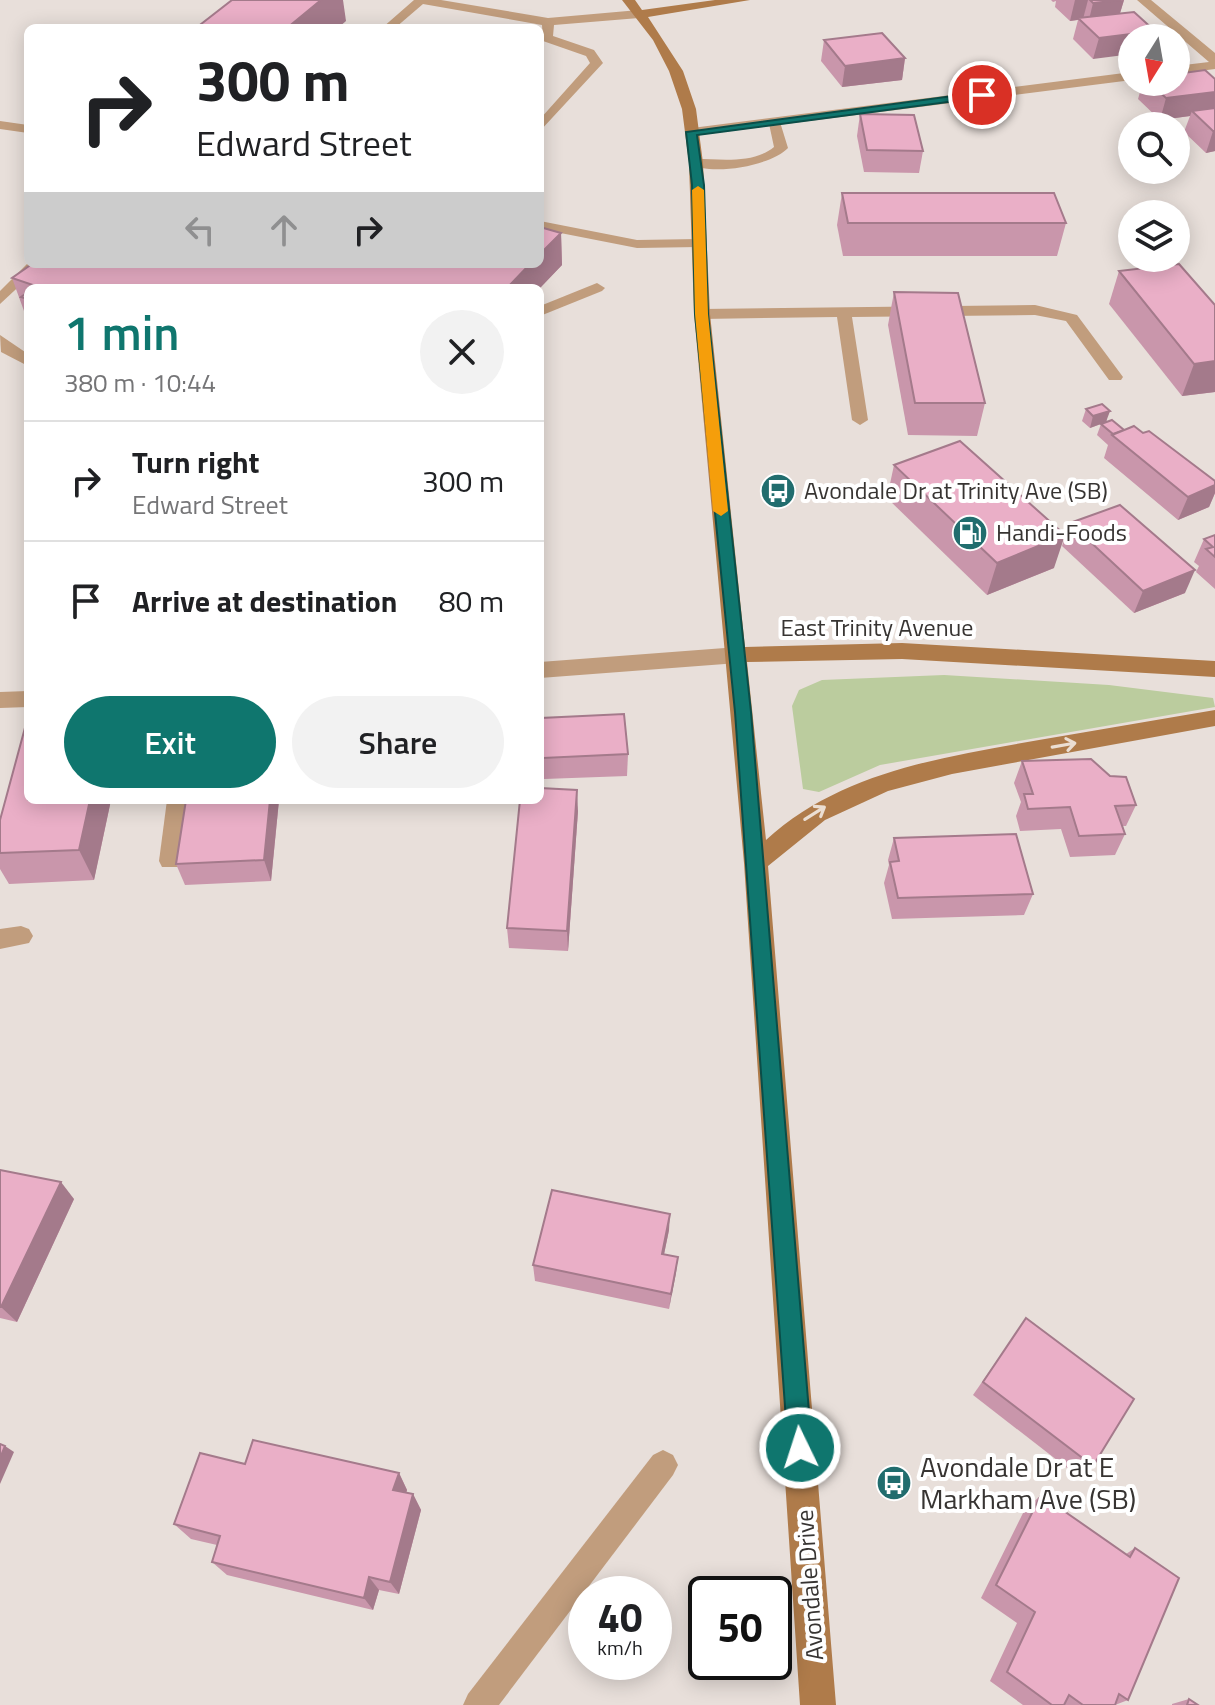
<!DOCTYPE html>
<html lang="en">
<head>
<meta charset="utf-8">
<style>
  body { margin:0; font-family:"Titillium Web",sans-serif; background:#f2f2f2; color:#202124; height:100vh; display:flex; flex-direction:column; font-size:30px; white-space:nowrap }
  * { box-sizing:border-box; margin:0 }
  p { font-size:26px; color:#757577 }
  .icon { flex:none; width:44px; height:44px; fill:none; stroke:currentColor; stroke-width:2; stroke-linecap:round; stroke-linejoin:round }
  .map { position:relative; flex:1; overflow:hidden }
  .side { position:absolute; left:24px; top:284px; width:520px; height:520px; display:flex; flex-direction:column; background:#fff; border-radius:12px; box-shadow:0 4px 20px #0003 }
  .side>* { flex:none }
  .guide { position:absolute; left:24px; top:24px; width:520px; height:244px; border-radius:12px; box-shadow:0 4px 20px #0003; background:#fff; color:#202124; overflow:hidden }
  .needle { width:52px; rotate:191deg }
  .controls { position:absolute; left:1118px; top:24px; display:grid; gap:16px }
  .controls a { display:grid; place-items:center; width:72px; height:72px; border-radius:50%; background:#fff; box-shadow:0 4px 20px #0003; font-size:40px }
  .speed { position:absolute; left:568px; top:1576px; display:flex; gap:16px; font-size:40px; font-weight:700; text-align:center }
  .speed>* { display:grid; place-content:center; width:104px; height:104px; border-radius:50%; background:#fff; box-shadow:0 4px 20px #0003; line-height:1 }
  .speed small { font-size:20px; font-weight:400 }
  .speed .limit { border:4px solid #111; border-radius:12px; background:#fff; color:#111 }
  .pin { position:absolute; display:grid; place-items:center; width:68px; height:68px; color:#fff; margin:-34px; border:4px solid #fff; border-radius:50%; box-shadow:0 2px 8px #0007 }
  .me { position:absolute; width:88px; margin:-44px; rotate:356deg; stroke-linejoin:round; filter:drop-shadow(0 0 6px #0008) }
  .turn { display:flex; align-items:center; gap:28px; height:168px; padding:0 40px; font-size:36px }
  .turn .icon { width:104px; height:104px; stroke-width:2.5 }
  .turn b { display:block; font-size:56px; line-height:68px }
  .lanes { display:flex; align-items:center; height:76px; padding:0 40px; background:#0003; justify-content:center; gap:40px; direction:ltr }
  .lanes .off { opacity:.35 }
  .round { display:grid; place-items:center; flex:none; width:84px; height:84px; border-radius:42px; background:#f2f2f2 }
  .summary { display:flex; align-items:center; justify-content:space-between; height:136px; padding:0 40px }
  h1 { font-size:48px; font-weight:600; line-height:60px; color:#0f766e }
  .primary-button { display:flex; gap:16px; margin-top:auto; padding:16px 40px }
  .primary-button a { flex:1; height:92px; border-radius:48px; background:#0f766e; color:#fff; font-size:32px; font-weight:600; line-height:92px; text-align:center }
  .primary-button a+a { background:#f2f2f2; color:#202124 }
  ul { padding:0; list-style:none }
  li { display:flex; align-items:center; gap:24px; height:120px; padding:0 40px; border-top:2px solid #e0e0e0 }
  li div { flex:1 }
  li b { display:block; font-size:30px }
  li em { font-style:normal }
  .map>svg:first-child { display:block }
  .green { fill:#bbcc9e }
  .lines { fill:none; stroke-linecap:round; stroke-linejoin:round }
  .lane { fill:#c19d7d; fill-rule:evenodd }
  .street { fill:#c19d7d; fill-rule:evenodd }
  .secondary { fill:#af7b4a; fill-rule:evenodd }
  .wall { fill:#c996ab }
  .shaded-wall { fill:#a47a8b }
  .building { fill:#eaafc7; stroke:#a47a8b; stroke-width:2 }
  .oneway { stroke:#ebded2 }
  .route { fill:#0f766e; stroke:#0a4d48; stroke-width:2 }
  .slow { fill:#f59e0b }
  .labels { text-anchor:middle; stroke-width:8; stroke-linejoin:round; paint-order:stroke }
  .poi-label { font-size:24px; fill:#373432; stroke:#fff; text-anchor:start }
  .street-label { font-size:24px; fill:#373432; stroke:#fff }
  .near-poi-label { font-size:28px; fill:#373432; stroke:#fff; text-anchor:start }
</style>
</head>
<body>
<div class="map">
<svg width="1215" height="1705" viewBox="0 0 1215 1705">
  <rect width="100%" height="100%" fill="#e8dfda"/>
  <polygon class="green" points="944,675 1109,685 1213,698 1215,707 880,765 819,792 803,789 792,706 799,690 822,680"/>
  <g class="lines">
    <g class="lane">
      <polygon points="414,0 441,0 548,18 639,10 645,14 639,18 554,25 553,36 594,50 603,63 540,131 540,119 590,63 586,56 543,41 542,25 423,4 395,28 382,28"/>
      <path d="M768,119L780,122L788,148C771,166 709,177 689,163L696,159C722,159 753,164 774,147Z"/>
      <polygon points="540,221 637,240 698,239 705,243 698,247 637,248 540,229"/>
      <polygon points="28,263 43,264 0,304 0,291"/>
      <polygon points="597,283 605,288 602,291 540,316 540,306"/>
      <polygon points="1035,305 1077,315 1123,377 1121,380 1109,380 1066,321 1035,315 852,317 868,420 860,425 852,420 837,317 702,319 694,314 702,309"/>
      <polygon points="0,335 28,354 28,366 1,352"/>
      <polygon points="167,800 189,800 181,861 178,867 162,867 159,861"/>
      <polygon points="21,926 29,929 33,936 29,943 0,949 0,929"/>
      <polygon points="663,1450 673,1455 678,1465 673,1475 499,1705 463,1705 468,1694 653,1455"/>
    </g>
    <g class="street">
      <polygon points="1137,0 1151,0 1215,53 1215,69 1176,74 1176,66 1209,62"/>
      <polygon points="1132,72 1132,80 692,136 685,132 692,128"/>
      <polygon points="0,121 28,125 28,133 0,129"/>
      <polygon points="738,647 749,655 738,663 540,678 540,662"/>
      <polygon points="28,691 28,707 0,708 0,692"/>
    </g>
    <path class="secondary" d="M622,0H635L642,10L715,0H750L648,17L683,71L696,109L703,163L710,314L745,647L902,643L1215,661V677L902,659L747,662L766,840C840,772 943,757 1039,740C1098,730 1156,720 1215,710V726L952,774L888,791L825,820L768,866L836,1705H800L744,863L694,314L689,163L682,109L669,71L653,40Z"/>
  </g>
  <g class="wall">
    <polygon points="1051,0 1124,0 1120,13 1155,31 1153,38 1132,38 1093,59 1073,39 1078,20 1070,21 1055,7 1056,1 1053,2"/>
    <polygon points="824,40 905,58 902,80 842,87 821,61"/>
    <polygon points="1215,79 1215,151 1206,153 1184,132 1190,116 1160,120 1138,99 1143,82 1176,82"/>
    <polygon points="860,114 923,151 919,173 864,172 857,136"/>
    <polygon points="842,193 1066,223 1057,256 843,256 837,225"/>
    <polygon points="561,233 562,265 540,288 28,288 28,315 27,311 24,311 12,278"/>
    <polygon points="1119,271 1215,305 1215,392 1182,396 1109,304"/>
    <polygon points="894,292 985,403 977,436 908,435 888,325"/>
    <polygon points="1086,409 1215,481 1215,493 1209,507 1178,520 1104,458 1108,445 1097,435 1101,424 1090,428 1082,421"/>
    <polygon points="894,465 1054,568 987,595 887,498"/>
    <polygon points="1070,523 1185,593 1134,613 1062,546"/>
    <polygon points="1215,535 1215,589 1196,572 1199,566 1194,562 1204,539"/>
    <polygon points="541,718 628,754 627,776 544,779"/>
    <polygon points="1022,761 1136,805 1126,826 1123,826 1125,834 1115,855 1070,857 1061,829 1020,831 1016,816 1021,802 1014,783"/>
    <polygon points="111,800 94,880 9,884 0,869 0,820"/>
    <polygon points="279,800 271,881 185,885 176,864"/>
    <polygon points="578,811 568,951 509,948 507,928"/>
    <polygon points="894,838 1033,894 1024,915 892,919 884,883 889,865 888,860"/>
    <polygon points="0,1170 74,1199 17,1322 0,1318"/>
    <polygon points="669,1230 664,1254 678,1257 669,1309 535,1281 533,1265"/>
    <polygon points="1016,1333 1093,1466 1080,1478 973,1395"/>
    <polygon points="245,1464 399,1473 407,1490 406,1493 413,1494 421,1510 399,1594 379,1590 373,1610 227,1575 212,1562 217,1545 191,1539 174,1524"/>
    <polygon points="1041,1495 1126,1554 1135,1548 1128,1700 1115,1705 1023,1705 990,1681 1017,1623 981,1598 1024,1511"/>
    <polygon points="1189,1699 1187,1705 1172,1705 1172,1704"/>
  </g>
  <g class="shaded-wall">
    <polygon points="321,0 343,0 346,21 338,28 287,28"/>
    <polygon points="1075,0 1088,0 1083,19 1070,21"/>
    <polygon points="1124,0 1118,20 1088,24 1093,3"/>
    <polygon points="1155,31 1153,38 1132,38 1132,54 1093,59 1099,38"/>
    <polygon points="905,58 902,80 842,87 845,66"/>
    <polygon points="1215,92 1215,112 1192,111 1190,116 1160,120 1166,98"/>
    <polygon points="1213,131 1215,131 1215,151 1206,153"/>
    <polygon points="561,233 562,265 540,288 507,288 530,264 540,264 540,254"/>
    <polygon points="1215,361 1215,392 1182,396 1194,364"/>
    <polygon points="1110,411 1106,422 1090,428 1093,416"/>
    <polygon points="1215,485 1215,493 1209,507 1178,520 1188,497"/>
    <polygon points="1065,535 1054,568 987,595 997,563"/>
    <polygon points="1195,570 1185,593 1134,613 1143,591"/>
    <polygon points="577,790 578,811 568,951 567,931"/>
    <polygon points="90,800 111,800 94,880 79,850"/>
    <polygon points="270,800 279,800 271,881 264,860"/>
    <polygon points="61,1182 74,1199 17,1322 1,1307"/>
    <polygon points="670,1214 669,1230 661,1269 662,1254"/>
    <polygon points="678,1257 676,1273 669,1309 671,1294"/>
    <polygon points="5,1446 14,1452 0,1484 0,1458"/>
    <polygon points="399,1473 407,1490 402,1506 393,1490"/>
    <polygon points="413,1494 421,1510 399,1594 390,1582"/>
    <polygon points="369,1577 379,1590 373,1610 364,1598"/>
  </g>
  <g class="building">
    <polygon points="232,0 321,0 287,28 196,28"/>
    <polygon points="1090,0 1121,0 1093,3"/>
    <polygon points="1134,12 1155,31 1099,38 1078,18"/>
    <polygon points="882,33 905,58 845,66 824,40"/>
    <polygon points="1205,70 1215,79 1215,92 1166,98 1149,82 1176,82 1176,74"/>
    <polygon points="1215,108 1215,131 1213,131 1192,111"/>
    <polygon points="860,114 914,115 923,151 867,150"/>
    <polygon points="842,193 1054,193 1066,223 848,223"/>
    <polygon points="540,227 561,233 540,254"/>
    <polygon points="32,264 530,264 507,288 33,288 36,286 12,278"/>
    <polygon points="1179,264 1215,305 1215,361 1194,364 1119,271"/>
    <polygon points="28,292 28,299 21,297"/>
    <polygon points="894,292 958,293 985,403 915,403"/>
    <polygon points="1102,404 1110,411 1093,416 1086,409"/>
    <polygon points="1112,420 1124,430 1113,434 1101,424"/>
    <polygon points="1134,426 1143,433 1149,431 1215,481 1215,485 1188,497 1112,435"/>
    <polygon points="960,441 1065,535 997,563 894,465"/>
    <polygon points="1120,505 1195,570 1143,591 1070,523"/>
    <polygon points="1215,535 1215,557 1206,549 1213,547 1204,539"/>
    <polygon points="624,714 628,754 543,758 541,718"/>
    <polygon points="26,724 28,724 28,800 90,800 79,850 0,853 0,820"/>
    <polygon points="1091,759 1110,776 1126,777 1136,805 1115,806 1125,834 1079,836 1070,807 1028,809 1024,794 1033,794 1022,761"/>
    <polygon points="540,788 577,790 567,931 507,928 520,800 540,800"/>
    <polygon points="186,800 270,800 264,860 176,864"/>
    <polygon points="1016,834 1033,894 898,898 890,862 899,861 894,838"/>
    <polygon points="0,1170 61,1182 1,1307 0,1307"/>
    <polygon points="552,1190 670,1214 662,1254 678,1257 671,1294 533,1265"/>
    <polygon points="1026,1318 1134,1399 1093,1466 983,1382"/>
    <polygon points="253,1440 399,1473 393,1490 413,1494 390,1582 369,1577 364,1598 212,1562 220,1536 174,1524 200,1453 245,1464"/>
    <polygon points="0,1444 5,1446 0,1458"/>
    <polygon points="1041,1495 1130,1557 1135,1548 1179,1578 1128,1700 1119,1694 1115,1705 1083,1705 1069,1695 1064,1705 1052,1705 1007,1672 1035,1612 996,1585"/>
    <polygon points="1189,1699 1198,1705 1187,1705"/>
  </g>
  <defs><path id="oneway-shaft" d="M-6 0H5M1.5-3L5.5 0L1.5 3" fill="none" stroke-width="1.6" stroke-linecap="round" stroke-linejoin="round" transform="scale(2)"/></defs>
  <g class="oneway">
    <use href="#oneway-shaft" transform="translate(1064 745) rotate(-10)"/>
    <use href="#oneway-shaft" transform="translate(815 813) rotate(-32)"/>
  </g>
  <polygon class="route" points="982,92 986,97 697,135 704,185 708,314 751,712 812,1448 809,1457 800,1460 792,1457 788,1448 735,712 695,314 692,185 686,132"/>
  <polygon class="slow" points="698,186 704,190 708,314 728,511 721,516 713,511 695,314 692,190"/>
  <defs>
    <symbol id="bus-disc" viewBox="-11 -11 22 22"><circle r="9.5" fill="#216d6e" stroke="#fff"/><path d="M-5-6H5V4H4V6H2V4H-2V6H-4V4H-5ZM-3.5-4V0h7V-4ZM-3.5 1.2v1.5H-2V1.2ZM2 1.2v1.5H3.5V1.2Z" fill="#fff"/></symbol>
    <symbol id="fuel-disc" viewBox="-11 -11 22 22"><circle r="9.5" fill="#216d6e" stroke="#fff"/><path d="M-5.5-6h7V0h2V4h1.3V-2.5L3-4.5l.8-.8L6-3V5H2.5V1h-1V6h-7ZM-4.2-4.7v3.2H.2V-4.7Z" fill="#fff"/></symbol>
  </defs>
  <g fill-rule="evenodd">
    <use href="#bus-disc" x="758" y="471" width="40" height="40"/>
    <use href="#fuel-disc" x="950" y="513" width="40" height="40"/>
    <use href="#bus-disc" x="874" y="1463" width="40" height="40"/>
  </g>
  <g class="labels">
    <g class="poi-label">
      <text x="804" y="499">Avondale Dr at Trinity Ave (SB)</text>
      <text x="996" y="541">Handi-Foods</text>
    </g>
    <g class="street-label">
      <text x="877" y="636">East Trinity Avenue</text>
      <text transform="translate(810 1585) rotate(-94)" y="8">Avondale Drive</text>
    </g>
    <g class="near-poi-label">
      <text x="920" y="1477">Avondale Dr at E<tspan x="920" dy="32">Markham Ave (SB)</tspan></text>
    </g>
  </g>
</svg>
<div class="controls">
<a><svg class="needle" viewBox="-14 -14 28 28"><path d="M0-13l5 13h-10z" fill="#e53935"/><path d="M0 13l5-13h-10z" fill="#757577"/></svg></a>
<a><svg class="icon" aria-label="search" viewBox="0 0 24 24"><circle cx="10" cy="10" r="6"/><path d="M15 15l6 6"/></svg></a>
<a><svg class="icon" aria-label="layers" viewBox="0 0 24 24"><path d="M12 4l9 5-9 5-9-5zM3 14l9 5 9-5"/></svg></a>
</div>
<div class="speed"><div>40<small>km/h</small></div><div class="limit">50</div></div>
<div class="pin" style="left:982px;top:95px;background:#d93025"><svg class="icon" aria-label="arrive" viewBox="0 0 24 24"><path d="M6 21V4h12l-3 4 3 4H6"/></svg></div>
<svg class="me" style="left:800px;top:1448px" viewBox="-20 -20 40 40"><circle r="17" fill="#0f766e" stroke="#fff" stroke-width="3"/><path d="M0-11L8 9 0 5-8 9z" fill="#fff"/></svg>
<div class="guide">
<div class="turn"><svg class="icon" aria-label="right" viewBox="0 0 24 24"><path d="M7 20v-9h11M14 6l5 5-5 5"/></svg><div><b>300 m</b>Edward Street</div></div>
<div class="lanes"><svg class="icon off" aria-label="left" viewBox="0 0 24 24"><path d="M17 20v-9H6M10 6l-5 5 5 5"/></svg><svg class="icon off" aria-label="ahead" viewBox="0 0 24 24"><path d="M12 20V5M6 11l6-6 6 6"/></svg><svg class="icon" aria-label="right" viewBox="0 0 24 24"><path d="M7 20v-9h11M14 6l5 5-5 5"/></svg></div>
</div>
<section class="side">
<div class="summary"><div><h1>1 min</h1><p>380 m · 10:44</p></div><a class="round"><svg class="icon" aria-label="close" viewBox="0 0 24 24"><path d="M6 6l12 12M18 6L6 18"/></svg></a></div>
<ul>
<li><svg class="icon" aria-label="right" viewBox="0 0 24 24"><path d="M7 20v-9h11M14 6l5 5-5 5"/></svg><div><b>Turn right</b><p>Edward Street</p></div><em>300 m</em></li>
<li><svg class="icon" aria-label="arrive" viewBox="0 0 24 24"><path d="M6 21V4h12l-3 4 3 4H6"/></svg><div><b>Arrive at destination</b></div><em>80 m</em></li>
</ul>
<div class="primary-button"><a>Exit</a><a>Share</a></div>
</section>
</div>
</body>
</html>
